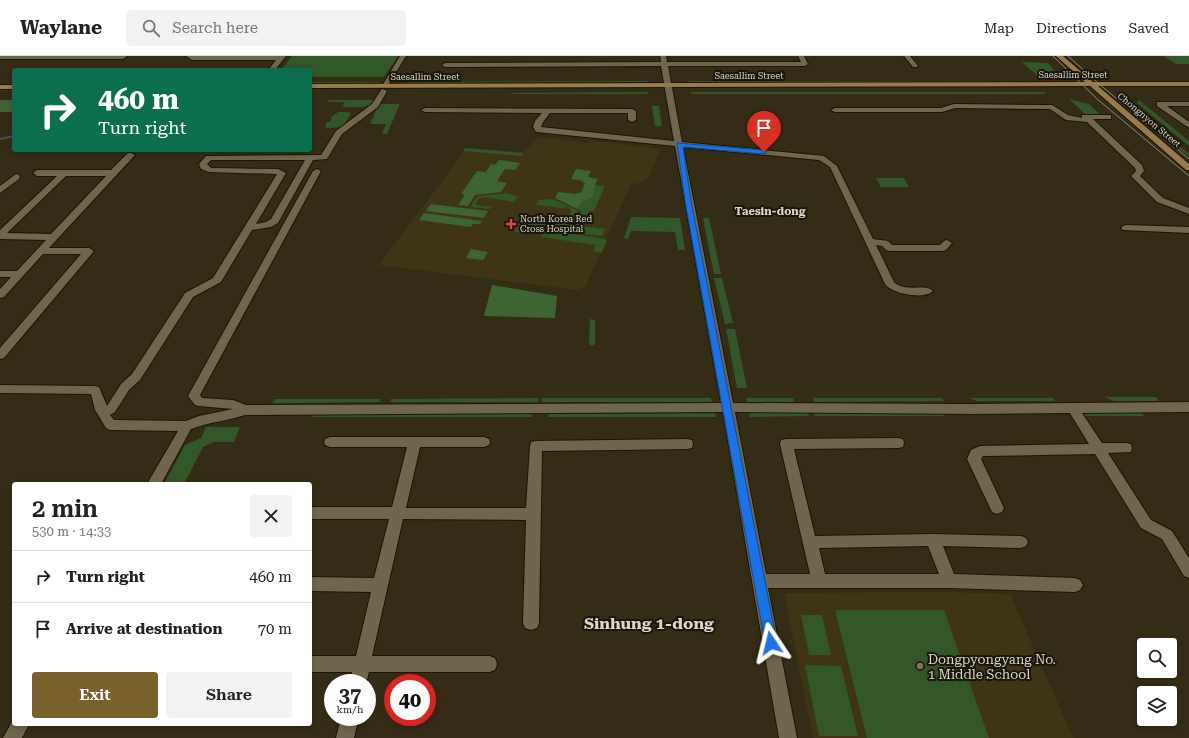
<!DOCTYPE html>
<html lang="en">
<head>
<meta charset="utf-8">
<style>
  body { margin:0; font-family:"Roboto Serif",serif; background:#f2f2f2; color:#222; height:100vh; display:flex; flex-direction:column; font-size:15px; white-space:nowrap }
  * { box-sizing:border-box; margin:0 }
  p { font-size:13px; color:#767676 }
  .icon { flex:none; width:22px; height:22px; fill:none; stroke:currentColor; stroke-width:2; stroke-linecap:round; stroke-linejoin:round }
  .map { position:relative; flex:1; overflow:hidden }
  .panel { position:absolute; left:12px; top:426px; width:300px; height:244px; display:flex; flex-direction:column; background:#fff; border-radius:4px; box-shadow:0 2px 6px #0003 }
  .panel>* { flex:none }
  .hud { position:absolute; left:12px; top:12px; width:300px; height:84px; border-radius:4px; box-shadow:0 2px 6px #0003; background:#0b6e4f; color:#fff; overflow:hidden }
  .controls { position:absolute; left:1137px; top:582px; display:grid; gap:8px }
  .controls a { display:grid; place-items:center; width:40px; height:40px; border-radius:4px; background:#fff; box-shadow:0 2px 6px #0003; font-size:20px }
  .speed { position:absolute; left:324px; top:618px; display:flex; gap:8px; font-size:20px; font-weight:700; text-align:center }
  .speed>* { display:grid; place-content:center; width:52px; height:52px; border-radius:50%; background:#fff; box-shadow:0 2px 6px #0003; line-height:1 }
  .speed small { font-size:10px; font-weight:400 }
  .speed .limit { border:6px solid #d22; background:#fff; color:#111 }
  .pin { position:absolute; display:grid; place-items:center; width:34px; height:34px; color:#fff; margin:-41px -17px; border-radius:50% 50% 50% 0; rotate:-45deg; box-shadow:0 0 4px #0007 }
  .pin .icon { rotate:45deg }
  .me { position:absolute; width:44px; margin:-22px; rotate:350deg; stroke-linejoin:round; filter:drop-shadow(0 0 3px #0008) }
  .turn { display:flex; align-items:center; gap:14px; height:84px; padding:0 20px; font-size:18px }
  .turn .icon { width:52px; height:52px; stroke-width:2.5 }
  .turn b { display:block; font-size:28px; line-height:34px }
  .round { display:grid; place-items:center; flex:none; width:42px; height:42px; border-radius:4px; background:#f2f2f2 }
  .summary { display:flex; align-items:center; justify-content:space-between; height:68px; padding:0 20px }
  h1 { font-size:24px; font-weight:600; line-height:30px }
  .cta { display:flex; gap:8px; margin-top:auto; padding:8px 20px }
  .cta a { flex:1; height:46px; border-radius:4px; background:#79612b; color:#fff; font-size:16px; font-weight:600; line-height:46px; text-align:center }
  .cta a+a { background:#f2f2f2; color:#222 }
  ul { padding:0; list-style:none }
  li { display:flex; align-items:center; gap:12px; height:52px; padding:0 20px; border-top:1px solid #e0e0e0 }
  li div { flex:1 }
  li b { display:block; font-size:15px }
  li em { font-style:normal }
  header { display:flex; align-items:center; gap:24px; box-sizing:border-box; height:56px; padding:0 20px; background:#fff; border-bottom:1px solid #e0e0e0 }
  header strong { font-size:19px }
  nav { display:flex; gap:22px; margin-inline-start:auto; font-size:14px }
  .search { width:280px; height:36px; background:#f2f2f2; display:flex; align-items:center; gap:10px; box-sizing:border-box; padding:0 14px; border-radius:4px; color:#767676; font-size:15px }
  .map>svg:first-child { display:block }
  .built { fill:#403416 }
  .green { fill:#325729 }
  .forest { fill:#3c6532 }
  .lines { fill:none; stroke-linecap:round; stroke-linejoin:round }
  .stream { stroke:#455156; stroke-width:2 }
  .minor-casing { stroke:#1d1401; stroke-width:2 }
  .major-casing { stroke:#1d1401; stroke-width:2 }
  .minor { fill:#70664d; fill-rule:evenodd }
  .major { fill:#987a4c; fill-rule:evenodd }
  .tram { stroke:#928a79; stroke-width:1 }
  .route { fill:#1a73e8; stroke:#114b97 }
  .health-dot { fill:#e0444e; stroke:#19150b; stroke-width:1.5 }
  .education-dot { fill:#8d6e63; stroke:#19150b; stroke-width:1.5 }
  .labels { text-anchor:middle; stroke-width:4; stroke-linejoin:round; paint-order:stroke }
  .far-street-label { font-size:9px; fill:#ddd7ca; stroke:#19150b }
  .far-poi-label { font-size:9px; fill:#ddd7ca; stroke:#19150b; text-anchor:start }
  .far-quarter-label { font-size:11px; font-weight:bold; fill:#ddd7ca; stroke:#19150b }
  .near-poi-label { font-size:13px; fill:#ddd7ca; stroke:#19150b; text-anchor:start }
  .near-quarter-label { font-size:16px; font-weight:bold; fill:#ddd7ca; stroke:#19150b }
</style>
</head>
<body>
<header>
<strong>Waylane</strong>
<div class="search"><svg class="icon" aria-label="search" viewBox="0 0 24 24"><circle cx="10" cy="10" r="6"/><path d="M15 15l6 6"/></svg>Search here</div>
<nav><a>Map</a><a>Directions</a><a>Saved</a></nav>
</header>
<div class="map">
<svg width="1189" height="682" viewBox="0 0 1189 682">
  <rect width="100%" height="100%" fill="#352c15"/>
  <g class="built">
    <polygon points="538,81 589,87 591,84 660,93 651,117 645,126 631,128 585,231 577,234 379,209 452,112 465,92 524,96"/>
    <polygon points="945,536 1010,538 1073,682 813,682 784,537"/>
  </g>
  <g class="green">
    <polygon points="292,0 398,0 384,21 310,21 310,14 281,14"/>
    <polygon points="1164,0 1189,0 1189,8 1176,8"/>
    <polygon points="1022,6 1048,7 1054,14 1047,20 1040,22"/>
    <polygon points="647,25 647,27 406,28 407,26"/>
    <polygon points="688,25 1034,25 1036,27 689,27"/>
    <polygon points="310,26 381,26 380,28 310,28"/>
    <polygon points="648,36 648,38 511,38 511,37"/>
    <polygon points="691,36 1044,36 1046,38 691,38"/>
    <polygon points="1069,43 1089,48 1100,59 1086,59"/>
    <polygon points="329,44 373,44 372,48 363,51 342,51 345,46 328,46"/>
    <polygon points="1139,44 1189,85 1189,90 1137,47"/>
    <polygon points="379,48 400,48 387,78 382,78 386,68 370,68"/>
    <polygon points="652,50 659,50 662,70 655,70"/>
    <polygon points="1134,55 1137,55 1189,98 1189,101"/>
    <polygon points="338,56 346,56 351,57 343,71 328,72 325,71 327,66 330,66 332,62 330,62"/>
    <polygon points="465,92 523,97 522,100 463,95"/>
    <polygon points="904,122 909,131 881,131 876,122"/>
    <polygon points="595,129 605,130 594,155 589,155 582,170 605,173 602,180 571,176 581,155 577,153 583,145 587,144 593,141"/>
    <polygon points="508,137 518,141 514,146 484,141 479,142 475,149 491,151 490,153 470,151 478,140"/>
    <polygon points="553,143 578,155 569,175 537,171 533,178 514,176 521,163 547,167 551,159 568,161 571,154 568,151 561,152 536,149 539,144"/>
    <polygon points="631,161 680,162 685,194 678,194 675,176 631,175 628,183 624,182"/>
    <polygon points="703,162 709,162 721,218 714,218"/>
    <polygon points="545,174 605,183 607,184 602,197 593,195 596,189 541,181"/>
    <polygon points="714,222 722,222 733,267 725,268"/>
    <polygon points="590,263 595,264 595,288 592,290 589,288"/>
    <polygon points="726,273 735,273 747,332 737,332"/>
    <polygon points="1105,341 1156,341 1159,345 1114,345"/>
    <polygon points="538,342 538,346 390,346 391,343"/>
    <polygon points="542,342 711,342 712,346 541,346"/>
    <polygon points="746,342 793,342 794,346 747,346"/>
    <polygon points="813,342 942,342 944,345 814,346"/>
    <polygon points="970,342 1053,342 1055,345 976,345"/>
    <polygon points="275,343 381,343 380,346 273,347"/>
    <polygon points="715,357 716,361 548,361 549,358"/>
    <polygon points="749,357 808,357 809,360 750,361"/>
    <polygon points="814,357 943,357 944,360 815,360"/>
    <polygon points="1081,357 1142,357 1144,360 1083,360"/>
    <polygon points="312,358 532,358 532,361 311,361"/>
    <polygon points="206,371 240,371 234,386 214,386 203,391 184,428 164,428 185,389 201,382"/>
    <polygon points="835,554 944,554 989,682 867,682"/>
    <polygon points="801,559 822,559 831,599 809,599"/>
    <polygon points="805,609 841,610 858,680 819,680"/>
  </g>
  <g class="forest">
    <rect x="0" y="44" width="14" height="12"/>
    <polygon points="499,104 520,107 515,114 505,113 497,125 507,127 501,136 475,139 468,150 458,149 465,139 461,138 477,115 486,116 491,108 495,109"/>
    <polygon points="576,113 591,115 588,121 598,123 595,129 593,141 587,144 583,145 577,153 555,142 558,136 576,138 577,137 581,137 585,127 582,126 583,125 571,123"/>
    <polygon points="431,148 488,155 484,162 426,155"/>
    <polygon points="424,157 482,165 480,168 473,168 471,171 419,164"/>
    <polygon points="471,193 488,196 483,204 466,202"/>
    <polygon points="492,229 557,240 555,262 484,260"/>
  </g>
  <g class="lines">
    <polyline class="stream" points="0,83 14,80"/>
    <defs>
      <g id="minor">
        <polygon points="0,0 126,0 126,1 123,3 0,3"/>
        <polygon points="186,0 286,0 275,14 268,14 276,4 192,4"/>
        <polygon points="400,0 406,0 387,31 383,31 382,30"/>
        <path d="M660,0H666L667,6H801L798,0H804L808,8L805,10H668L682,86L824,100L837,110L873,183L888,185L892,189H940L944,185L947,184L952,187L946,194L943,195H889L886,194L882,190L876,189L894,226C906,237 925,227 933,235C925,244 892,238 885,228L830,111L819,104L683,91L733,347L973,348L1189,346V356L1082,357L1102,387H1126L1131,388L1132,392L1131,396L1108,397L1151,464L1172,475L1189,502V522L1184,520L1162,483L1141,472L1095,398L983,400L981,403L1004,452L1002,456L997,458L992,456L967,403L971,394L980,390L1089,388L1070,357L973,358L735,356L766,518H810L780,388L781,384L786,383L898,382L903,383L904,387L903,391L898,392L794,393L815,480L933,478L1021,480L1026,482L1028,486L1026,490L1021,492L943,490L954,518L1075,522L1080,524L1083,529L1080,534L1075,536L949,532H768L797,682H779L723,356L245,359C227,365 209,366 191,373L161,428H147L178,375L110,374L106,372L95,354L91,338L0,337V329L95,330L99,331L107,350L121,328L132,318L185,237L213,222L277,118L209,116L201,113L199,108L206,100H209L321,99L336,75L372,48L381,34L383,33L387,35L378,51L342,78L327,103L313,104L278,167L271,171L252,174L221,226L193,241L140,324L129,334L115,356L110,359L114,364L186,365L199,360L233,353L199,350L195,349L188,340L313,115L317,113L321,115L200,339L202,342L233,344L246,349L721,347L675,90L536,76L533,71L535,65L542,57L425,56L421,54L425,52L632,53L636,55V64L632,66L628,64V57H550L543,66L541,71L674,85L661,10L445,11L442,9L445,7L661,6ZM211,104H305L271,163L266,166L256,168L286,117L278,113L211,112L207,108ZM928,490L939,518H825L819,492Z"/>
        <polygon points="904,0 910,0 918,10 917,11 913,11"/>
        <polygon points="1157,46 1189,46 1189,50 1167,50 1189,66 1189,72 1157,50"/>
        <polygon points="954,48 1052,49 1068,59 1082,62 1082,59 1111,59 1111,63 1093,63 1142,109 1144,115 1140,120 1163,142 1189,152 1189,158 1157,146 1131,120 1136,115 1135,112 1087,66 1066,64 1050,53 955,52 942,56 835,56 831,54 835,52 941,52"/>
        <path d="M128,97H131L135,99L49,192H89L94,195L4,302L0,303V292L81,198H43L4,241L0,242V233L11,221H0V215H17L46,184L0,183V174L57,120H37L33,117L37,114H111ZM66,120H106L51,178L7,177Z"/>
        <polygon points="16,118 19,119 20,121 19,123 0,137 0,130"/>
        <polygon points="1126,169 1189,171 1189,177 1123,174 1121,172 1123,170"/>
        <polygon points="330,381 484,381 489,383 490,386 489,389 484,391 420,391 406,452 526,452 530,390 531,386 536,385 687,383 692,384 693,388 692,392 687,393 542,395 539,567 537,572 531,574 525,572 523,567 526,464 403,463 372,600 489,600 495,602 497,608 495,614 489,616 369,616 366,627 350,627 352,616 310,616 310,600 356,600 371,536 310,535 310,521 374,522 389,463 310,463 310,451 392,451 407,391 330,391 325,389 324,386 325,383"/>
        <polygon points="341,661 359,661 354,682 336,682"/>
        <polygon points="14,662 14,668 29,668 22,682 3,682"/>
      </g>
      <g id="major">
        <polygon points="1056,0 1063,0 1093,26 1189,26 1189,30 1098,30 1189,108 1189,114 1186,114 1090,30 310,32 310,28 1085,26"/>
        <rect x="0" y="29" width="14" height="4"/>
      </g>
    </defs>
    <use href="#minor" class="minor-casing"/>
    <use href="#major" class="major-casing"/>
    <use href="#minor" class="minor"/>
    <use href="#major" class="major"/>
    <g class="tram">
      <polyline points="1053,0 1096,42 1189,120"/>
      <polyline points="1068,0 1099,28 1189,103"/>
    </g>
  </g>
  <polygon class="route" points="677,87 764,94 767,96 764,98 683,91 691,145 777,587 775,591 771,593 766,591 765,587 685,145"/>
  <path class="health-dot" d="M509 162h4v4h4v4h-4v4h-4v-4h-4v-4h4z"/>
  <circle class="education-dot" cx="920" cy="610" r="4"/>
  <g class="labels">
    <g class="far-street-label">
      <text x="1073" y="22">Saesallim Street</text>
      <text x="749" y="23">Saesallim Street</text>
      <text x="425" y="24">Saesallim Street</text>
      <text transform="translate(1149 64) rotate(40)" y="3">Chongnyon Street</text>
    </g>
    <g class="far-poi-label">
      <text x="520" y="166">North Korea Red<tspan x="520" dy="10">Cross Hospital</tspan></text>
    </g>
    <g class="far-quarter-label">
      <text x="770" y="159">Taesin-dong</text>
    </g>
    <g class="near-poi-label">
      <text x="928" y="608">Dongpyongyang No.<tspan x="928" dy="15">1 Middle School</tspan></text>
    </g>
    <g class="near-quarter-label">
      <text x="649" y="573">Sinhung 1-dong</text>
    </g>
  </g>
</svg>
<div class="controls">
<a><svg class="icon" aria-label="search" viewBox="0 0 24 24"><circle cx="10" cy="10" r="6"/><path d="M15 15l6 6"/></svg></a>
<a><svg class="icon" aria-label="layers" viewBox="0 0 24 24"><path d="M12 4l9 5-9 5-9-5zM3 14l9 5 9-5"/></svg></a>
</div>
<div class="speed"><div>37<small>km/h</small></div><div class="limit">40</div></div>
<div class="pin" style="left:764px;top:96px;background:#d93025"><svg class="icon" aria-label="arrive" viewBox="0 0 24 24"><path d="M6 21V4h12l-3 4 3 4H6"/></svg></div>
<svg class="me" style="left:771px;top:587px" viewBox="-20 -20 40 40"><path d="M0-17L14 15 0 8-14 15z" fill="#1a73e8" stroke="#fff" stroke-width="4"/></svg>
<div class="hud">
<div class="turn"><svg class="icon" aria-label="right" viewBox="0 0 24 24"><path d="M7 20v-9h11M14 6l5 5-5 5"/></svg><div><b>460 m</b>Turn right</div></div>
</div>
<section class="panel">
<div class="summary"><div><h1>2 min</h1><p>530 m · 14:33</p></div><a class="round"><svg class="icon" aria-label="close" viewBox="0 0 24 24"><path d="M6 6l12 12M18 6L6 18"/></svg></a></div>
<ul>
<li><svg class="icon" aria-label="right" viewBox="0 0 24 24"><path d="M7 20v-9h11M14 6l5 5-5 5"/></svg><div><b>Turn right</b></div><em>460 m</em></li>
<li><svg class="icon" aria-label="arrive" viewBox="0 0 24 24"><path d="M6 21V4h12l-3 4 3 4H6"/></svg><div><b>Arrive at destination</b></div><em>70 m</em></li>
</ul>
<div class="cta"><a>Exit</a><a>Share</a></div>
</section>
</div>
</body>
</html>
